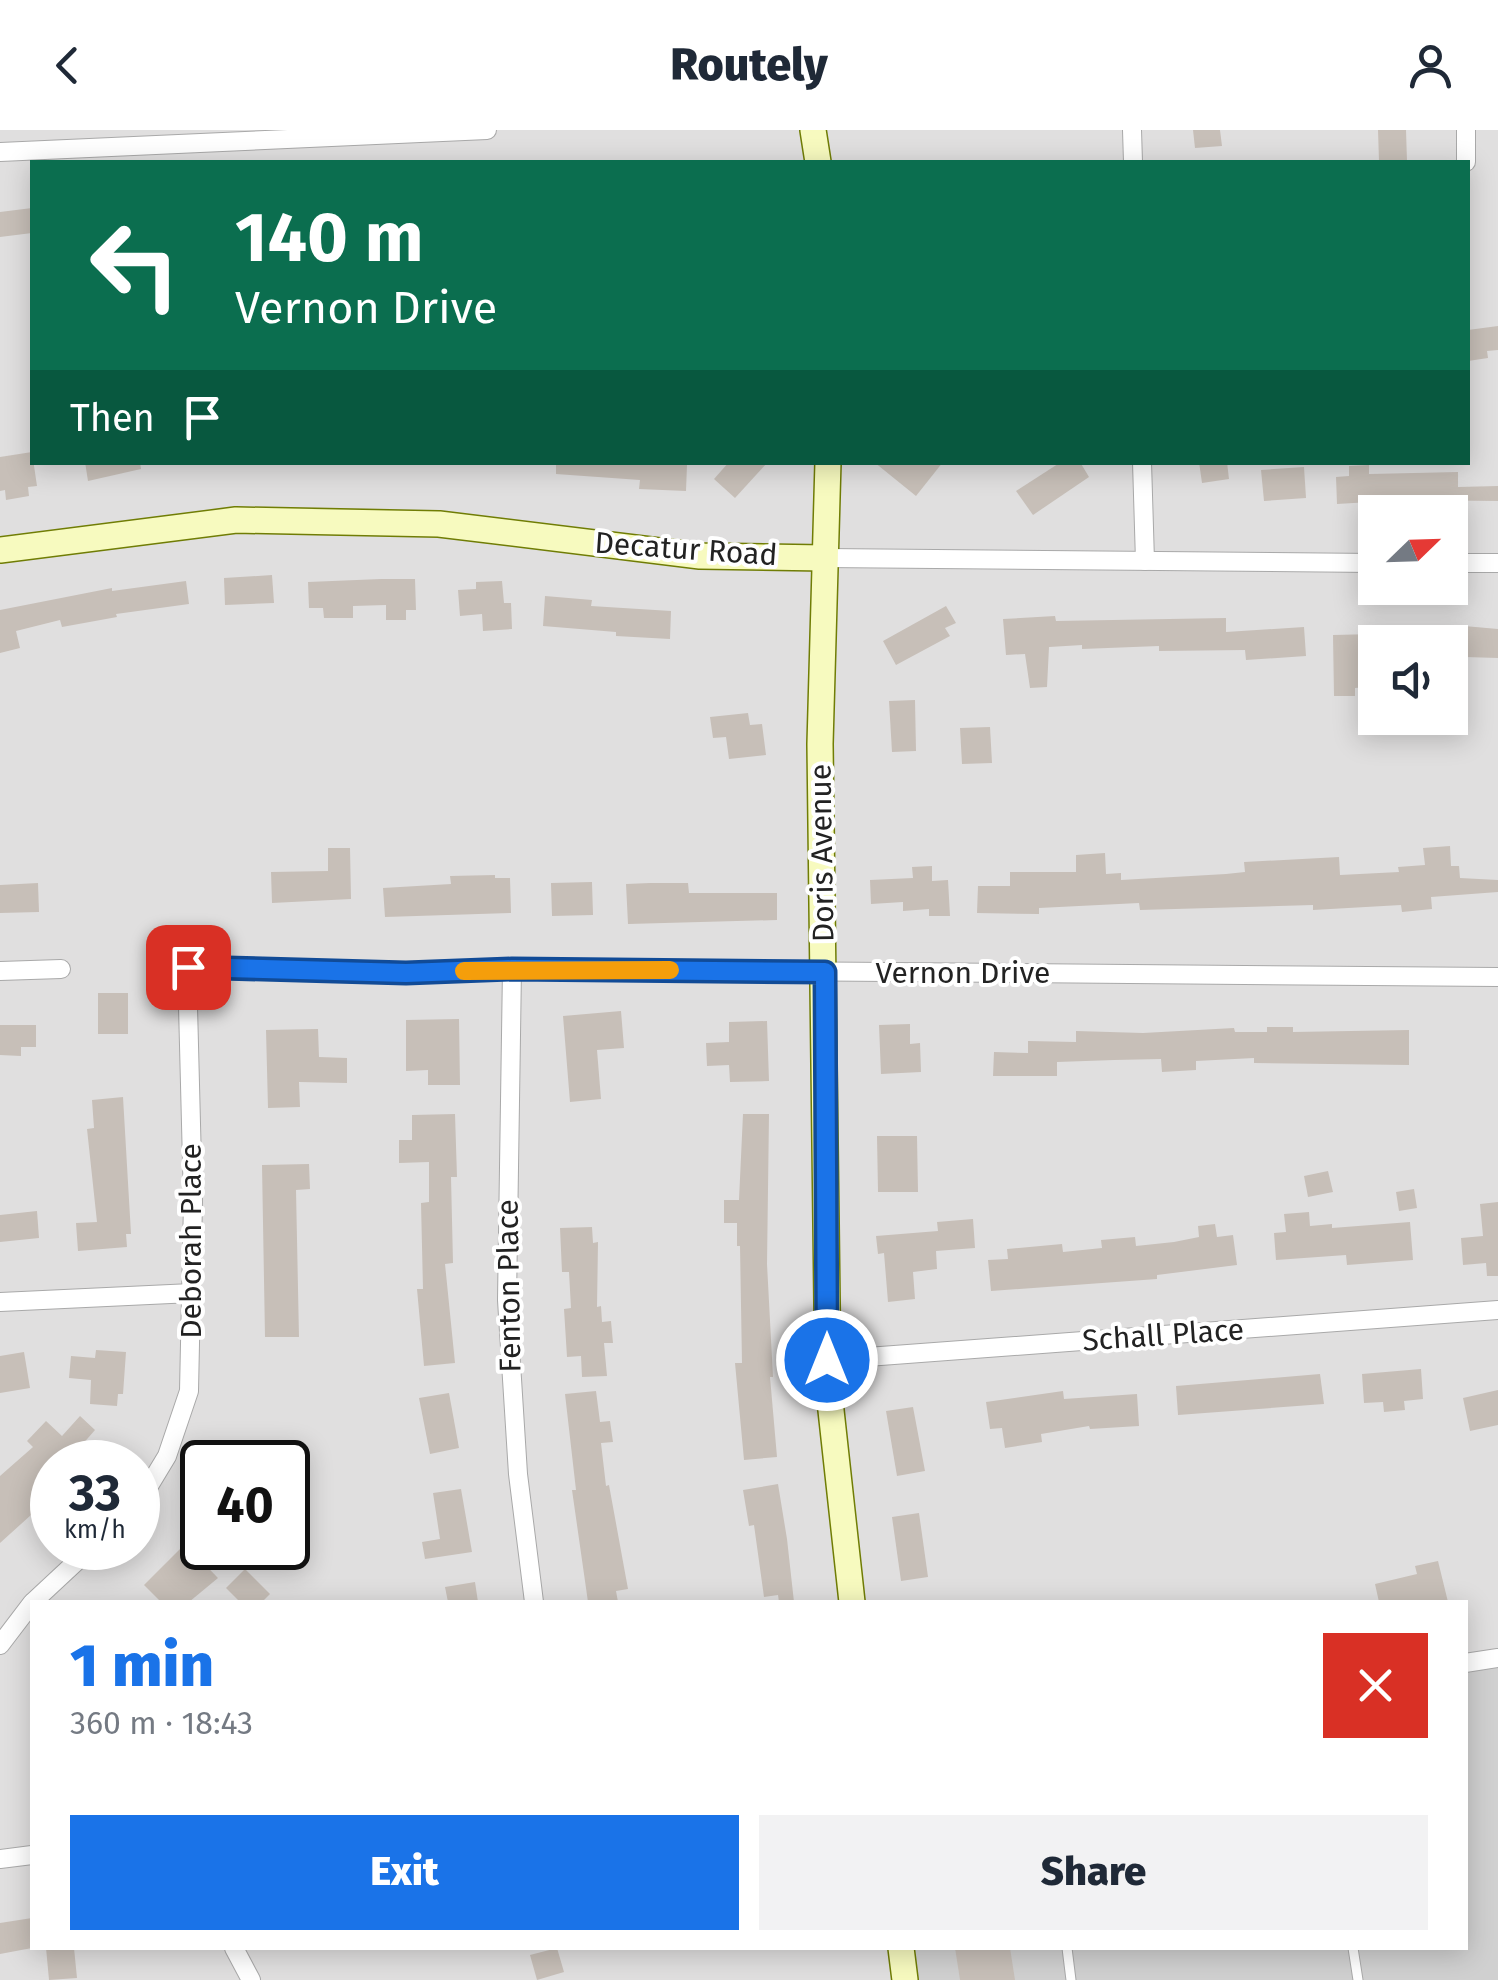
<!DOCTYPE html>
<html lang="en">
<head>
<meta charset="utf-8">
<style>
  body { margin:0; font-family:"Fira Sans",sans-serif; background:#f2f2f3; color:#1f2937; height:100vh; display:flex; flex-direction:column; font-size:38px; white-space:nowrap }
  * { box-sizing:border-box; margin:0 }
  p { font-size:32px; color:#747a83 }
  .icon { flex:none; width:55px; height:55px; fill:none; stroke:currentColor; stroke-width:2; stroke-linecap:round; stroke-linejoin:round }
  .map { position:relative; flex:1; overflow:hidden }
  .panel { position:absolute; left:30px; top:1470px; width:1438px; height:350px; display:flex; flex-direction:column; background:#fff; border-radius:0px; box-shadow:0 5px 25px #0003 }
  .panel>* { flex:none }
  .top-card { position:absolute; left:30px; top:30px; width:1440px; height:305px; border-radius:0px; box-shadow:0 5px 25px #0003; background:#0b6e4f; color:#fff; overflow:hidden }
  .needle { width:65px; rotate:67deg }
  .controls { position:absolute; left:1358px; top:365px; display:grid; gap:20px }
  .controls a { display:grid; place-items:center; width:110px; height:110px; border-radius:0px; background:#fff; box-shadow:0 5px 25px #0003; font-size:50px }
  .speed { position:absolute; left:30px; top:1310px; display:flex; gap:20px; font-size:50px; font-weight:700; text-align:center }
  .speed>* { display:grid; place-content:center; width:130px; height:130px; border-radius:50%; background:#fff; box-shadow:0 5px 25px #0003; line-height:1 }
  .speed small { font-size:25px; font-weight:400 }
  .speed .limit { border:5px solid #111; border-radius:15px; background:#fff; color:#111 }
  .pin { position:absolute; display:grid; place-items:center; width:85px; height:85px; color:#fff; margin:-42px; border-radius:20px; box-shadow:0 5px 15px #0006 }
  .me { position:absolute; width:110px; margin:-55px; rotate:0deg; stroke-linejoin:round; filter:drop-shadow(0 0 8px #0008) }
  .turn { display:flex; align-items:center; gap:35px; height:210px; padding:0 40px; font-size:45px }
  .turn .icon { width:130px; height:130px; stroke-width:2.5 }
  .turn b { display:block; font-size:70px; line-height:85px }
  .then { display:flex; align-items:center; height:95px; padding:0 40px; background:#0003; gap:20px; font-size:38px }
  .round { display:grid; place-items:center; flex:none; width:105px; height:105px; border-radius:0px; background:#f2f2f3 }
  .summary { display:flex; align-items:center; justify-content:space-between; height:170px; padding:0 40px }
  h1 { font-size:60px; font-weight:800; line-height:75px; color:#1a73e8 }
  .cta { display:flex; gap:20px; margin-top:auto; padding:20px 40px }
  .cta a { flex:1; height:115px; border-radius:0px; background:#1a73e8; color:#fff; font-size:40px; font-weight:800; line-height:115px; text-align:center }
  .cta a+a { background:#f2f2f3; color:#1f2937 }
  header { display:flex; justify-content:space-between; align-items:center; height:130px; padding:0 40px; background:#fff; font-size:45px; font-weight:800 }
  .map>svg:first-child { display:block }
  .residential { fill:#e0dfdf; fill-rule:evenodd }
  .religious { fill:#d0d0d0 }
  .building { fill:#c7bfb8 }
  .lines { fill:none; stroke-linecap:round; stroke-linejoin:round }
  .lane-casing { stroke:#a9a9a9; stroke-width:11 }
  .street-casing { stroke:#a9a9a9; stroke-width:20 }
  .secondary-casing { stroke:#707d05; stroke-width:28 }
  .lane { stroke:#fff; stroke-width:9 }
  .street { stroke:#fff; stroke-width:18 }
  .secondary { stroke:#f7fabf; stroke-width:25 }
  .route-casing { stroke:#114b97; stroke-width:25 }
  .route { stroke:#1a73e8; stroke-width:18 }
  .slow { stroke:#f59e0b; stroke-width:18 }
  .labels { text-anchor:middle; stroke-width:8; stroke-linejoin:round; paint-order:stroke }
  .street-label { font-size:30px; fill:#222; stroke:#fff }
</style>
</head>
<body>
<header><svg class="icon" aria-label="back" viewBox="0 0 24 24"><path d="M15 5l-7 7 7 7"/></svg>Routely<svg class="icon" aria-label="person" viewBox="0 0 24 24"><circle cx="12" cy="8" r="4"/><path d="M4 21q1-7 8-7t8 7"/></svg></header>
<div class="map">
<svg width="1498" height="1850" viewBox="0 0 1498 1850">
  <rect width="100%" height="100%" fill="#f2efe9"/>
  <path class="residential" d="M0,0H1498V1850H0ZM32,32H1468V332H32ZM1375,382H1450V458H1375ZM1375,512H1450V588H1375ZM52,1332H138V1418H52ZM202,1332H288V1418H202ZM32,1472H1465V1818H32Z"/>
  <polygon class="religious" points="1498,1528 1498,1850 906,1850 901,1818 1465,1818 1465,1532"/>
  <g class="building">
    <polygon points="1193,0 1220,0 1222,16 1195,18"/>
    <polygon points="1378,0 1406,0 1407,32 1379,32"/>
    <polygon points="32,78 32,103 0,107 0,82"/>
    <polygon points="1498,196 1498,220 1487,221 1488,228 1468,231 1468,200"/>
    <polygon points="32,322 37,356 28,357 29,366 6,370 5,360 0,361 0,327"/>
    <polygon points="85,332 140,332 141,339 88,351"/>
    <polygon points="556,332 687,335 686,361 639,359 640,350 556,344"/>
    <polygon points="729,332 768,332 735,368 714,349"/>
    <polygon points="874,332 943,332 916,366"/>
    <polygon points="1061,332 1080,332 1089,347 1033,385 1016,361"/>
    <polygon points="1199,332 1227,332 1229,349 1202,353"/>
    <polygon points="1369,335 1369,344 1458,342 1458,357 1498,356 1498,371 1404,370 1337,374 1336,347 1349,346 1349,336"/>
    <polygon points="1304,337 1306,368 1264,371 1261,340"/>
    <polygon points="272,445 274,473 225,475 224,448"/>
    <polygon points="381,449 415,449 416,480 406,480 406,490 386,490 386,475 353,476 353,488 324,488 323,478 309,478 308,452"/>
    <polygon points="186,451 189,474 116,484 117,487 62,497 60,490 16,501 20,518 0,523 0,480 112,458 112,461"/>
    <polygon points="502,451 504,473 511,473 512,499 483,501 482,484 460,486 458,460 476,459 476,452"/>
    <polygon points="545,466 592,470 591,476 671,481 670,509 616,506 616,502 543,496"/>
    <polygon points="946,476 956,493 945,498 950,506 896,535 883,511"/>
    <polygon points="1055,486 1056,491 1226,488 1226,502 1304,497 1306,526 1246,530 1245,520 1159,521 1159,516 1082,519 1082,515 1049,517 1047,557 1030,558 1025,524 1006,525 1003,489"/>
    <polygon points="1464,496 1498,499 1498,528 1465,527 1466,536 1450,537 1450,512 1393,512 1393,500"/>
    <polygon points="1375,504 1375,543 1367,543 1368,557 1355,558 1355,566 1334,566 1333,505"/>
    <polygon points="915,570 916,621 892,622 889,571"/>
    <polygon points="748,583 750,595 762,594 766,625 729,629 726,607 713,608 710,587"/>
    <polygon points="990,597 992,633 962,634 960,598"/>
    <polygon points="1450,716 1451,736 1459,736 1460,748 1498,750 1498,762 1431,767 1432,779 1402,782 1401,775 1313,780 1313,775 1140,780 1139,773 1039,778 1039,784 977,783 978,756 1010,756 1010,742 1076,742 1076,725 1105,723 1106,744 1121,743 1121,750 1226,744 1245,742 1244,732 1339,727 1340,745 1399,742 1398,737 1425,735 1423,718"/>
    <polygon points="328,718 350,718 351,769 272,773 271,742 328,741"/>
    <polygon points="932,736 932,751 948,750 950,786 929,786 929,779 903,781 903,772 871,774 870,750 913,748 912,737"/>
    <polygon points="495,745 495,748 510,748 511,783 385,787 383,758 451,754 450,746"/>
    <polygon points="592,752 593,785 552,786 551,753"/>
    <polygon points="38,753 39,782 0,783 0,755"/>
    <polygon points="650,753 688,753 689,763 777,763 777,790 628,794 626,754"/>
    <rect x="98" y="863" width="30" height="41"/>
    <polygon points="621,881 624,918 597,920 601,969 570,972 563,886"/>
    <polygon points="459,889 460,955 428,955 428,940 406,941 406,890"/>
    <polygon points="767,891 769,951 730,952 729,935 707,936 706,913 729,912 729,892"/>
    <polygon points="910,894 910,914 920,913 921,942 881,944 879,895"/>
    <polygon points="0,895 36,895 36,917 21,917 21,926 0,925"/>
    <polygon points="1267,897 1293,897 1293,902 1409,900 1409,935 1254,933 1254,928 1196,931 1196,940 1162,942 1161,929 1114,930 1057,932 1057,946 993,946 994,922 1028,923 1028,911 1076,912 1076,901 1143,903 1234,898 1235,902 1267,902"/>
    <polygon points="318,899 319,927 347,928 347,953 299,952 300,977 268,978 266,900"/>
    <polygon points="123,967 131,1104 126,1104 127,1117 78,1121 76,1093 97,1092 87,999 94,998 92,970"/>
    <polygon points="455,984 457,1047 451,1047 453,1133 445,1134 455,1233 424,1236 417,1159 423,1159 421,1073 429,1072 429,1032 399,1033 399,1010 412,1010 412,985"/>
    <polygon points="743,984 769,984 767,1134 773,1247 770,1247 777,1327 744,1330 735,1233 742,1233 740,1116 737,1116 737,1093 724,1093 724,1070 739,1070"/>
    <polygon points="877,1006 917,1006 918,1062 878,1062"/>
    <polygon points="309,1034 310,1059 296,1060 299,1207 265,1207 262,1035"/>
    <polygon points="1328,1041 1333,1062 1308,1067 1304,1046"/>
    <polygon points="1414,1059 1417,1078 1399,1081 1396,1062"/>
    <polygon points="1498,1072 1498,1146 1487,1146 1486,1133 1463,1135 1461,1108 1483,1106 1480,1074"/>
    <polygon points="37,1081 39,1108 0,1112 0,1085"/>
    <polygon points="1309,1082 1310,1096 1332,1094 1332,1098 1410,1092 1413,1130 1347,1135 1346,1125 1276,1130 1274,1103 1286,1102 1284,1084"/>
    <polygon points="973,1089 975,1118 936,1121 937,1139 913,1142 915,1169 888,1172 884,1123 878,1124 876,1106 938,1101 937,1092"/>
    <polygon points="1215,1094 1217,1107 1233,1105 1237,1135 1157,1145 1157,1149 991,1161 988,1130 1008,1129 1007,1119 1062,1114 1063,1122 1102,1118 1101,1110 1135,1107 1136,1116 1174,1112 1199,1107 1198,1096"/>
    <polygon points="592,1097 593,1113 598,1112 597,1177 601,1176 602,1192 611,1191 613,1213 604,1213 607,1246 582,1247 581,1226 567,1227 564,1179 571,1178 569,1142 562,1142 560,1098"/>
    <polygon points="96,1220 126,1222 123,1264 118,1264 117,1276 90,1274 91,1250 69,1248 71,1226 95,1228"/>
    <polygon points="24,1222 30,1258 0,1263 0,1226"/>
    <polygon points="1421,1239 1423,1269 1404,1271 1405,1280 1384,1282 1383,1272 1364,1273 1362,1244"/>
    <polygon points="1320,1244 1324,1274 1178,1285 1176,1256"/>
    <polygon points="1498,1260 1498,1295 1470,1301 1463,1268"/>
    <polygon points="596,1261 600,1292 610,1291 613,1312 601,1313 606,1356 609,1355 628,1459 616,1461 618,1472 588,1472 572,1360 576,1360 565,1264"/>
    <polygon points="1063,1261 1064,1269 1137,1264 1139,1296 1090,1299 1089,1296 1041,1304 1042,1312 1005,1318 1002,1298 990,1299 986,1272"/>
    <polygon points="449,1263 459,1318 430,1324 419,1268"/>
    <polygon points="913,1277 925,1341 897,1346 886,1281"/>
    <polygon points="80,1286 95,1300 81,1316 88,1323 79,1332 52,1332 52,1366 0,1413 0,1346 33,1317 27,1311 46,1291 62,1306"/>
    <polygon points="778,1354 787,1409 794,1472 779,1472 778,1465 764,1467 754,1395 749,1396 743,1360"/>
    <polygon points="461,1359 472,1422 425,1429 422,1412 440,1409 433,1363"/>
    <polygon points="919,1383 928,1447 901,1451 892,1387"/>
    <polygon points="185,1414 218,1448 189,1472 161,1472 144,1455"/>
    <polygon points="1438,1431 1448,1472 1379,1472 1375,1454 1417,1444 1415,1436"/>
    <polygon points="245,1439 270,1464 262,1472 240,1472 226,1458"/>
    <polygon points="475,1452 478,1472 448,1472 445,1457"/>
    <polygon points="32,1788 32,1818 0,1824 0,1793"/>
    <polygon points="46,1818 74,1818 77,1848 49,1850"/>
    <polygon points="557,1818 564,1842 537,1850 530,1825"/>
    <polygon points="955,1818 1010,1818 1015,1850 960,1850"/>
  </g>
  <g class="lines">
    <defs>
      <g id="lane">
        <polyline points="1067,1818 1071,1850"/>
        <polyline points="1353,1818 1358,1850"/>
      </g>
      <g id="street">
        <polyline points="1132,0 1133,32"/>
        <polyline points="1466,0 1466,32"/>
        <polyline points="0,22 487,0"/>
        <polyline points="1142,332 1145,431"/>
        <polyline points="825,428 1375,433"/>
        <polyline points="1450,433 1498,433"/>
        <polyline points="512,839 507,1170 518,1344 534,1472"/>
        <polyline points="0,841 61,839"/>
        <polyline points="0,1172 192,1163"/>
        <polyline points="827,1230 1498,1180"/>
        <polyline points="138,1374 167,1326 189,1261 193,1072 187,837 406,843 512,839 1498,847"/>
        <polyline points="33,1472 91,1418"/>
        <polyline points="0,1515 32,1473"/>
        <polyline points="1465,1533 1498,1528"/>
        <polyline points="0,1729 32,1725"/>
        <polyline points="234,1818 251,1850"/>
      </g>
      <g id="secondary">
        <polyline points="813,0 818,32"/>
        <polyline points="828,332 820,614 828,1253 852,1472"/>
        <polyline points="0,420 236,390 439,394 700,426 825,428"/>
        <polyline points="901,1818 905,1850"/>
      </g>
    </defs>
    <use href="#lane" class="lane-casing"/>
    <use href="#street" class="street-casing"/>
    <use href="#secondary" class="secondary-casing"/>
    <use href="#lane" class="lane"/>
    <use href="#street" class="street"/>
    <use href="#secondary" class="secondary"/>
  </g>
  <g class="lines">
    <defs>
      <polyline id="route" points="188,837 406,843 512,839 825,842 827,1230"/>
    </defs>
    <use href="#route" class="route-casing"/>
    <use href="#route" class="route"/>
    <polyline class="slow" points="464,841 670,840"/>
  </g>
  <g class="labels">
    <g class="street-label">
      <text transform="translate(686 419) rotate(4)" y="10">Decatur Road</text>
      <text transform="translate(822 723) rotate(-91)" y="10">Doris Avenue</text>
      <text x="963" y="853">Vernon Drive</text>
      <text transform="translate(191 1111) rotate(-90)" y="10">Deborah Place</text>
      <text transform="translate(509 1156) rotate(-91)" y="10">Fenton Place</text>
      <text transform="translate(1163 1205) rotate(-4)" y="10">Schall Place</text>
    </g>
  </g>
</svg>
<div class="controls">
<a><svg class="needle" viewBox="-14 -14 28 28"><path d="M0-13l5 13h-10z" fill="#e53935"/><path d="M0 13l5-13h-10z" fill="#747a83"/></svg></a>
<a><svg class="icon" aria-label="sound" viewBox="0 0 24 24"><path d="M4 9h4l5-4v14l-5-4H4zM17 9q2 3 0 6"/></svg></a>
</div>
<div class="speed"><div>33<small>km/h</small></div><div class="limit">40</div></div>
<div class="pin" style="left:188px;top:837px;background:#d93025"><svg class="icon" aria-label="arrive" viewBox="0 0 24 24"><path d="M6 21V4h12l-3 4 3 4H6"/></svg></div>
<svg class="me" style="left:827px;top:1230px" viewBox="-20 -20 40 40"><circle r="17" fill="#1a73e8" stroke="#fff" stroke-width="3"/><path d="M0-11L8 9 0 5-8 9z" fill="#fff"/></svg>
<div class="top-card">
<div class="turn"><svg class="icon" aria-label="left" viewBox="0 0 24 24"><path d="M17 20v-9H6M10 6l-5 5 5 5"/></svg><div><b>140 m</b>Vernon Drive</div></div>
<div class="then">Then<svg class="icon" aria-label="arrive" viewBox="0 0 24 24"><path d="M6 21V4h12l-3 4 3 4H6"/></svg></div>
</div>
<section class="panel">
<div class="summary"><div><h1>1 min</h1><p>360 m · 18:43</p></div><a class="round" style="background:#d93025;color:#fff"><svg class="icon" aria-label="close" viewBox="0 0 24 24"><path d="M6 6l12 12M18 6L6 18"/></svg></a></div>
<div class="cta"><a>Exit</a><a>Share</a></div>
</section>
</div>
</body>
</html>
